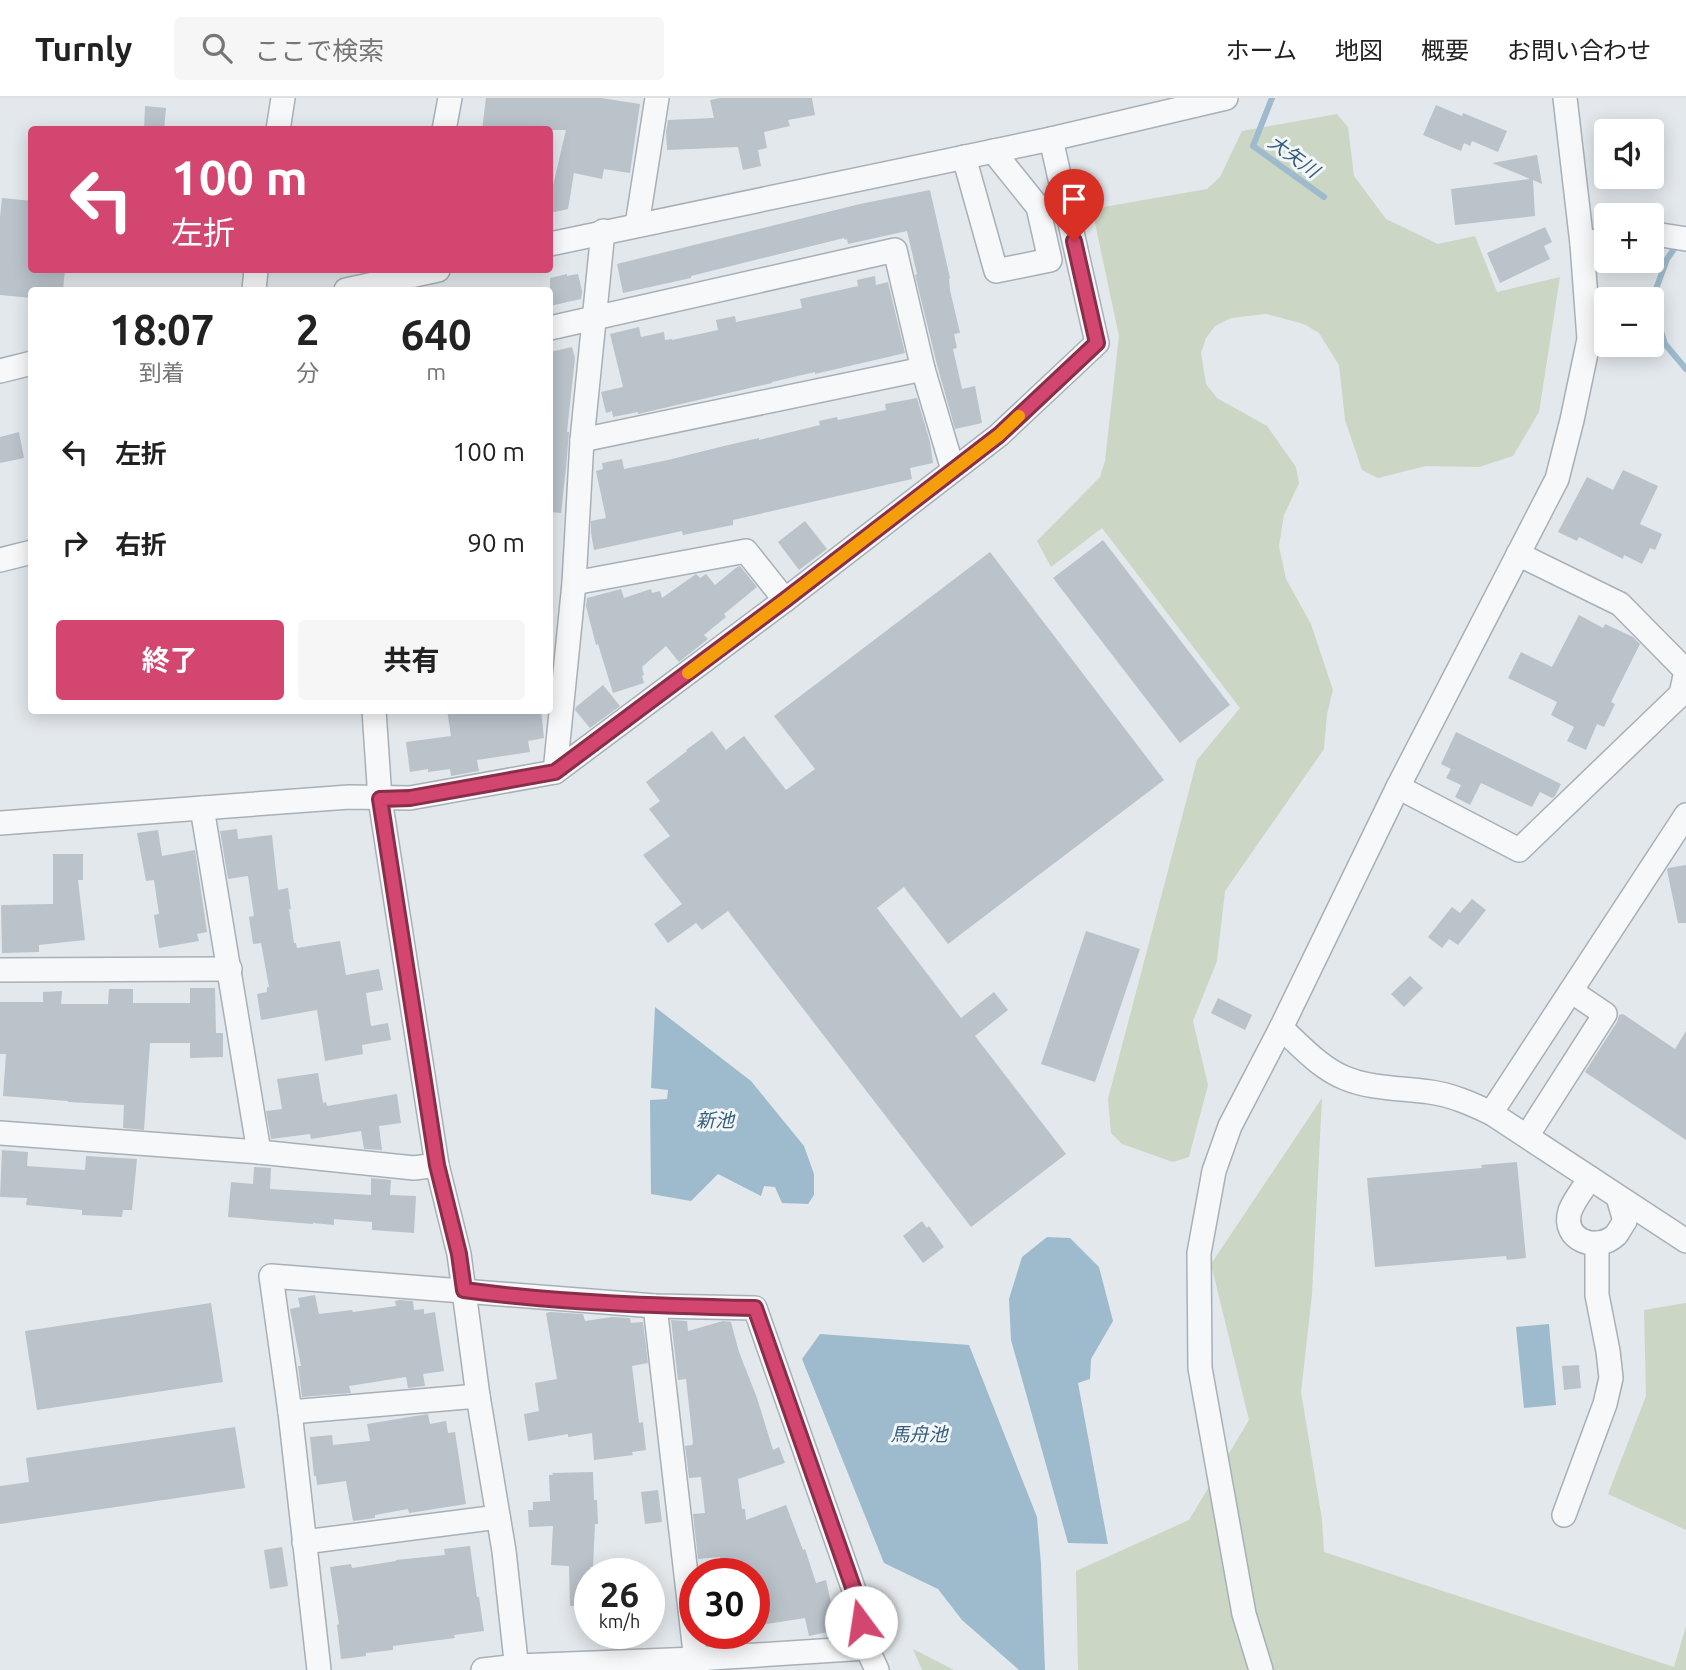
<!DOCTYPE html>
<html lang="ja">
<head>
<meta charset="utf-8">
<style>
  body { margin:0; font-family:Ubuntu,"Noto Sans JP",sans-serif; background:#f6f6f6; color:#222; height:100vh; display:flex; flex-direction:column; font-size:26px; white-space:nowrap }
  * { box-sizing:border-box; margin:0 }
  p { font-size:23px; color:#767676 }
  .icon { flex:none; width:38px; height:38px; fill:none; stroke:currentColor; stroke-width:2; stroke-linecap:round; stroke-linejoin:round }
  .map { position:relative; flex:1; overflow:hidden }
  .details { position:absolute; left:28px; top:189px; width:525px; height:427px; display:flex; flex-direction:column; background:#fff; border-radius:7px; box-shadow:0 4px 18px #0003 }
  .details>* { flex:none }
  .guide { position:absolute; left:28px; top:28px; width:525px; height:147px; border-radius:7px; box-shadow:0 4px 18px #0003; background:#d3466f; color:#fff; overflow:hidden }
  .fabs { position:absolute; left:1594px; top:21px; display:grid; gap:14px }
  .fabs a { display:grid; place-items:center; width:70px; height:70px; border-radius:7px; background:#fff; box-shadow:0 4px 18px #0003; font-size:35px }
  .speed { position:absolute; left:574px; top:1460px; display:flex; gap:14px; font-size:35px; font-weight:700; text-align:center }
  .speed>* { display:grid; place-content:center; width:91px; height:91px; border-radius:50%; background:#fff; box-shadow:0 4px 18px #0003; line-height:1 }
  .speed small { font-size:18px; font-weight:400 }
  .speed .limit { border:10px solid #d22; background:#fff; color:#111 }
  .pin { position:absolute; display:grid; place-items:center; width:60px; height:60px; color:#fff; margin:-72px -30px; border-radius:50% 50% 50% 0; rotate:-45deg; box-shadow:0 0 7px #0007 }
  .pin .icon { rotate:45deg }
  .me { position:absolute; width:77px; margin:-38px; rotate:346deg; stroke-linejoin:round; filter:drop-shadow(0 0 5px #0008) }
  .turn { display:flex; align-items:center; gap:24px; height:147px; padding:0 28px; font-size:32px }
  .turn .icon { width:91px; height:91px; stroke-width:2.5 }
  .turn b { display:block; font-size:49px; line-height:60px }
  .eta { display:flex; justify-content:space-evenly; align-items:center; height:119px; text-align:center }
  .eta b { font-size:42px; font-weight:700; line-height:49px }
  .action { display:flex; gap:14px; margin-top:auto; padding:14px 28px }
  .action a { flex:1; height:80px; border-radius:7px; background:#d3466f; color:#fff; font-size:28px; font-weight:700; line-height:80px; text-align:center }
  .action a+a { background:#f6f6f6; color:#222 }
  ul { padding:0; list-style:none }
  li { display:flex; align-items:center; gap:21px; height:91px; padding:0 28px }
  li div { flex:1 }
  li b { display:block; font-size:26px }
  li em { font-style:normal }
  header { display:flex; align-items:center; gap:42px; box-sizing:border-box; height:98px; padding:0 35px; background:#fff; border-bottom:2px solid #e0e0e0 }
  header strong { font-size:33px }
  nav { display:flex; gap:38px; margin-inline-start:auto; font-size:24px }
  .search { width:490px; height:63px; background:#f6f6f6; display:flex; align-items:center; gap:18px; box-sizing:border-box; padding:0 24px; border-radius:7px; color:#767676; font-size:26px }
  .map>svg:first-child { display:block }
  .green { fill:#cbd6c4 }
  .water { fill:#9ebbcd }
  .lines { fill:none; stroke-linecap:round; stroke-linejoin:round }
  .stream { stroke:#9ebbcd; stroke-width:6 }
  .building { fill:#bac2ca }
  .minor-casing { stroke:#a8b0b7; stroke-width:26 }
  .minor { stroke:#f6f8fa; stroke-width:23 }
  .route-casing { stroke:#892e48; stroke-width:18 }
  .route { stroke:#d3466f; stroke-width:12 }
  .slow { stroke:#f59e0b; stroke-width:12 }
  .labels { text-anchor:middle; stroke-width:6; stroke-linejoin:round; paint-order:stroke }
  .water-label { font-size:19px; font-style:italic; fill:#335d7b; stroke:#f3f6f9 }
</style>
</head>
<body>
<header>
<strong>Turnly</strong>
<div class="search"><svg class="icon" aria-label="search" viewBox="0 0 24 24"><circle cx="10" cy="10" r="6"/><path d="M15 15l6 6"/></svg>ここで検索</div>
<nav><a>ホーム</a><a>地図</a><a>概要</a><a>お問い合わせ</a></nav>
</header>
<div class="map">
<svg width="1686" height="1572" viewBox="0 0 1686 1572">
  <rect width="100%" height="100%" fill="#e3e8ec"/>
  <g class="green">
    <polygon points="1337,16 1348,29 1354,78 1386,121 1438,146 1475,138 1497,194 1560,179 1539,314 1513,358 1479,369 1426,368 1378,380 1362,372 1345,322 1339,267 1319,235 1304,226 1266,216 1231,220 1215,228 1206,240 1201,255 1206,286 1217,300 1267,328 1296,369 1299,385 1284,417 1279,448 1286,481 1311,526 1333,592 1327,616 1324,651 1225,793 1217,863 1193,923 1208,987 1189,1059 1173,1064 1122,1046 1111,1035 1108,1001 1197,662 1240,610 1102,430 1051,469 1037,443 1100,379 1105,363 1119,238 1092,111 1207,91 1220,79 1242,33"/>
    <polygon points="1322,1000 1312,1196 1301,1294 1322,1422 1324,1454 1674,1569 1686,1528 1686,1572 1078,1572 1076,1473 1189,1422 1249,1322 1211,1166"/>
    <polygon points="1686,1205 1686,1432 1608,1396 1646,1298 1644,1212"/>
    <polygon points="913,1551 954,1572 922,1572"/>
  </g>
  <g class="water">
    <polygon points="655,909 751,983 804,1048 814,1076 814,1097 808,1106 782,1105 775,1089 764,1088 761,1098 718,1076 691,1103 651,1096 650,1002 667,1001 668,992 651,990"/>
    <polygon points="1047,1139 1070,1140 1099,1169 1113,1223 1091,1261 1090,1281 1078,1285 1108,1446 1068,1445 1011,1242 1009,1201 1022,1159"/>
    <polygon points="1549,1226 1556,1307 1524,1310 1516,1229"/>
    <polygon points="820,1236 969,1247 1037,1419 1041,1466 1045,1572 1019,1572 962,1522 938,1491 884,1465 802,1261"/>
  </g>
  <g class="lines">
    <g class="stream">
      <polyline points="1272,0 1253,48 1324,99"/>
      <polyline points="1652,202 1667,161 1679,144"/>
      <polyline points="1652,205 1665,246 1686,271"/>
    </g>
  </g>
  <g class="building">
    <polygon points="486,0 601,0 640,6 630,75 604,71 602,81 574,75 568,111 550,115 551,96 566,32 482,32"/>
    <polygon points="720,0 812,0 815,17 788,22 790,28 764,34 767,50 758,52 761,68 743,72 738,49 667,52 666,34 668,22 714,20 710,2"/>
    <polygon points="1436,7 1462,18 1463,15 1507,33 1498,54 1472,43 1470,48 1464,45 1461,53 1423,37"/>
    <polygon points="145,8 166,10 164,32 144,32"/>
    <polygon points="1537,57 1542,86 1533,82 1535,118 1455,127 1451,91 1530,81 1492,65"/>
    <polygon points="930,92 950,180 949,181 950,192 960,235 954,236 957,250 953,251 962,291 975,288 982,325 955,331 937,267 915,177 917,176 907,133 848,146 847,141 845,142 844,140 691,178 691,180 623,195 617,166 860,106"/>
    <polygon points="2,100 32,103 32,172 65,172 63,192 32,192 32,200 0,197 0,119"/>
    <polygon points="1545,129 1552,144 1544,148 1550,161 1500,185 1487,155"/>
    <polygon points="567,176 567,178 578,176 582,193 581,201 550,208 550,180"/>
    <polygon points="875,178 876,187 888,184 905,255 815,276 815,274 772,284 772,285 638,316 638,314 613,319 612,313 606,315 601,294 623,289 610,236 639,229 641,239 664,234 665,242 672,241 672,242 718,232 716,222 735,218 736,224 802,210 800,201 858,188 857,182"/>
    <polygon points="572,249 575,260 567,334 569,334 566,370 561,415 550,414 550,254"/>
    <polygon points="917,300 930,344 933,365 910,370 912,381 733,422 733,427 683,437 682,433 594,452 591,435 591,423 606,420 596,373 603,371 602,365 622,361 624,371 668,362 724,348 759,340 759,342 820,327 819,323 837,319 838,322 886,312 885,306"/>
    <polygon points="19,334 24,360 0,365 0,339"/>
    <polygon points="1623,372 1658,388 1640,426 1662,436 1655,452 1650,450 1642,466 1624,457 1623,461 1579,439 1577,443 1558,434 1587,379 1613,392"/>
    <polygon points="805,423 827,451 799,472 778,444"/>
    <polygon points="1103,442 1230,607 1180,645 1053,480"/>
    <polygon points="990,454 1164,682 948,846 904,789 877,810 961,920 994,894 1008,912 975,938 1066,1056 971,1129 728,813 702,832 696,825 668,845 654,826 682,806 643,757 670,738 649,711 660,703 646,684 687,653 686,652 712,633 726,652 744,638 786,692 815,671 774,618"/>
    <polygon points="740,468 757,489 724,516 726,519 704,537 708,541 679,564 666,548 642,569 644,577 642,578 644,585 613,595 598,546 596,547 586,508 587,500 621,491 624,500 651,491 652,495 660,493 662,500 696,476 700,480 706,476 715,487 737,469"/>
    <polygon points="1579,517 1603,530 1605,526 1633,539 1640,546 1611,604 1615,606 1604,629 1597,626 1586,652 1567,643 1574,629 1551,617 1557,604 1508,580 1521,554 1552,569"/>
    <polygon points="603,587 620,608 590,630 575,612 576,609"/>
    <polygon points="447,612 541,612 544,640 528,643 530,654 477,662 479,673 451,678 450,671 428,674 428,671 410,674 406,644 451,638"/>
    <polygon points="1456,634 1561,686 1555,698 1552,700 1540,694 1532,709 1481,685 1470,707 1455,699 1461,687 1446,680 1451,671 1441,666"/>
    <polygon points="237,731 238,741 272,737 278,792 288,790 291,811 289,811 294,845 296,845 297,850 340,843 346,877 379,871 383,892 366,895 371,928 388,925 391,942 362,947 363,956 325,963 317,912 261,922 257,896 267,894 267,889 269,889 261,845 253,846 249,819 254,818 248,778 228,781 220,733"/>
    <polygon points="158,732 162,758 195,752 207,834 197,836 199,843 159,850 154,817 159,816 154,782 146,783 137,735"/>
    <polygon points="53,756 83,756 83,782 78,782 85,842 39,847 39,854 2,855 1,807 53,806"/>
    <polygon points="1686,767 1686,825 1678,825 1667,772 1668,770"/>
    <polygon points="1472,801 1486,812 1458,847 1449,841 1442,850 1428,839 1452,809 1460,815"/>
    <polygon points="1086,833 1140,851 1095,984 1041,966"/>
    <polygon points="1410,878 1423,890 1404,909 1391,896"/>
    <polygon points="190,890 215,890 216,935 223,935 223,959 190,960 190,945 150,945 144,1032 123,1030 124,1007 68,1004 68,1003 3,998 6,956 0,956 0,904 43,904 43,894 62,893 61,906 108,906 109,891 133,891 133,905 190,905"/>
    <polygon points="1218,900 1252,917 1245,932 1211,915"/>
    <polygon points="1623,916 1675,951 1686,933 1686,1042 1585,974 1617,924 1619,917"/>
    <polygon points="318,975 323,1005 326,1004 327,1008 397,996 401,1025 379,1028 382,1052 364,1051 361,1033 311,1041 310,1036 271,1041 266,1013 282,1011 277,981"/>
    <polygon points="2,1052 28,1054 27,1068 85,1072 86,1058 137,1061 132,1112 123,1112 122,1119 82,1117 82,1112 26,1107 27,1100 0,1099"/>
    <polygon points="1517,1064 1526,1160 1507,1162 1506,1158 1375,1169 1367,1080 1482,1070 1481,1067"/>
    <polygon points="254,1069 271,1070 270,1091 371,1097 371,1080 391,1082 390,1097 416,1098 414,1135 372,1132 372,1124 334,1121 334,1127 313,1125 313,1126 228,1119 231,1084 253,1086"/>
    <polygon points="922,1123 927,1130 929,1128 944,1149 923,1165 903,1138"/>
    <polygon points="315,1197 319,1216 352,1212 353,1214 396,1208 395,1203 399,1202 413,1203 414,1212 424,1211 424,1216 435,1214 444,1273 423,1276 425,1288 408,1290 406,1279 349,1288 351,1295 302,1299 298,1268 301,1268 290,1211 300,1209 298,1200"/>
    <polygon points="211,1205 223,1284 37,1312 25,1233"/>
    <polygon points="550,1214 583,1216 585,1223 612,1219 630,1220 631,1225 643,1224 648,1265 632,1268 639,1325 643,1324 646,1352 632,1354 633,1357 594,1362 592,1335 568,1339 568,1336 528,1343 524,1316 539,1313 535,1285 557,1281 546,1215"/>
    <polygon points="671,1222 687,1223 688,1233 723,1223 731,1224 739,1254 757,1300 773,1352 779,1349 785,1365 738,1381 742,1411 745,1411 746,1422 786,1407 803,1452 805,1451 816,1485 826,1482 837,1532 809,1538 805,1520 754,1528 754,1475 723,1475 720,1459 698,1461 693,1416 705,1415 701,1379 689,1380 685,1348 692,1347 693,1345 686,1281 678,1282"/>
    <polygon points="1579,1267 1581,1290 1564,1292 1562,1268"/>
    <polygon points="428,1316 430,1326 446,1323 448,1335 455,1334 466,1406 409,1415 408,1411 375,1417 375,1420 353,1423 346,1383 317,1387 316,1378 314,1378 310,1339 332,1337 333,1347 370,1343 367,1326"/>
    <polygon points="235,1329 245,1390 0,1426 0,1388 29,1384 26,1360"/>
    <polygon points="593,1374 594,1402 597,1402 598,1426 595,1426 593,1469 590,1469 590,1507 570,1508 569,1468 551,1467 553,1428 529,1429 528,1412 533,1412 533,1404 550,1403 549,1377 553,1377 552,1375"/>
    <polygon points="658,1392 662,1424 645,1426 641,1394"/>
    <polygon points="470,1448 477,1499 479,1499 484,1533 454,1537 455,1540 393,1548 393,1552 366,1555 366,1558 341,1561 337,1527 339,1526 330,1469 351,1466 352,1470 396,1463 396,1462 445,1457 444,1451"/>
    <polygon points="282,1449 288,1488 270,1491 264,1452"/>
  </g>
  <g class="lines">
    <defs>
      <g id="minor">
        <polyline points="278,32 283,0"/>
        <polyline points="444,32 450,0"/>
        <polyline points="964,59 996,173 1050,162 1038,109 993,53"/>
        <polyline points="637,127 657,0"/>
        <polyline points="1652,138 1661,137 1686,141"/>
        <polyline points="550,146 1051,41 1226,0"/>
        <polyline points="1582,146 1606,141"/>
        <polyline points="254,192 256,172"/>
        <polyline points="346,192 438,172"/>
        <polyline points="550,230 895,152 923,271 953,372"/>
        <polyline points="0,273 32,265"/>
        <polyline points="582,342 923,271"/>
        <polyline points="0,462 32,454"/>
        <polyline points="574,485 746,453 785,502"/>
        <polyline points="374,612 380,701 437,1067 459,1156 478,1298 504,1453 517,1572"/>
        <polyline points="555,674 574,485 582,342 603,133"/>
        <polyline points="1398,689 1519,752 1681,596 1686,573 1620,506 1518,456"/>
        <polyline points="202,710 259,1054"/>
        <polyline points="0,725 349,699 410,700 555,674 785,502 999,337 1097,245 1051,41"/>
        <polyline points="0,872 230,871"/>
        <path d="M1281,930C1301,948 1320,970 1345,980C1371,991 1402,990 1430,994C1452,997 1472,1006 1491,1015L1686,1143"/>
        <polyline points="1491,1015 1686,717"/>
        <polyline points="0,1035 259,1054 414,1070 437,1067"/>
        <polyline points="1527,1038 1605,916 1571,893"/>
        <path d="M1590,1080C1584,1090 1574,1102 1570,1113C1561,1142 1597,1155 1616,1137C1619,1133 1622,1127 1625,1123L1618,1099"/>
        <polyline points="655,1208 697,1572"/>
        <polyline points="290,1314 478,1298"/>
        <polyline points="1564,1417 1605,1306 1611,1280 1608,1253 1597,1197 1597,1145"/>
        <polyline points="304,1444 498,1419"/>
        <polyline points="319,1572 290,1314 271,1178 655,1208 755,1210 856,1498 867,1550 877,1572"/>
        <polyline points="483,1572 517,1568 696,1561 867,1550"/>
        <polyline points="1261,1572 1244,1516 1200,1270 1199,1155 1214,1073 1230,1028 1281,930 1398,689 1557,381 1572,322 1589,241 1582,146 1565,0"/>
      </g>
    </defs>
    <use href="#minor" class="minor-casing"/>
    <use href="#minor" class="minor"/>
  </g>
  <g class="lines">
    <defs>
      <path id="route" d="M861,1524L856,1498L755,1210C658,1208 560,1205 464,1192L459,1156L437,1067L380,701L410,700L555,674L785,502L999,337L1097,245L1074,143"/>
    </defs>
    <use href="#route" class="route-casing"/>
    <use href="#route" class="route"/>
    <polyline class="slow" points="688,575 785,502 999,337 1019,318"/>
  </g>
  <g class="labels">
    <g class="water-label">
      <text transform="translate(1294 58) rotate(36)" y="7">大矢川</text>
      <text x="715" y="1029">新池</text>
      <text x="919" y="1343">馬舟池</text>
    </g>
  </g>
</svg>
<div class="fabs">
<a><svg class="icon" aria-label="sound" viewBox="0 0 24 24"><path d="M4 9h4l5-4v14l-5-4H4zM17 9q2 3 0 6"/></svg></a>
<a>+</a>
<a>−</a>
</div>
<div class="speed"><div>26<small>km/h</small></div><div class="limit">30</div></div>
<div class="pin" style="left:1074px;top:143px;background:#d93025"><svg class="icon" aria-label="arrive" viewBox="0 0 24 24"><path d="M6 21V4h12l-3 4 3 4H6"/></svg></div>
<svg class="me" style="left:861px;top:1524px" viewBox="-20 -20 40 40"><circle r="19" fill="#fff"/><path d="M0-13L10 11 0 6-10 11z" fill="#d3466f"/></svg>
<div class="guide">
<div class="turn"><svg class="icon" aria-label="left" viewBox="0 0 24 24"><path d="M17 20v-9H6M10 6l-5 5 5 5"/></svg><div><b>100 m</b>左折</div></div>
</div>
<section class="details">
<div class="eta">
<div><b>18:07</b><p>到着</p></div>
<div><b>2</b><p>分</p></div>
<div><b>640</b><p>m</p></div>
</div>
<ul>
<li><svg class="icon" aria-label="left" viewBox="0 0 24 24"><path d="M17 20v-9H6M10 6l-5 5 5 5"/></svg><div><b>左折</b></div><em>100 m</em></li>
<li><svg class="icon" aria-label="right" viewBox="0 0 24 24"><path d="M7 20v-9h11M14 6l5 5-5 5"/></svg><div><b>右折</b></div><em>90 m</em></li>
</ul>
<div class="action"><a>終了</a><a>共有</a></div>
</section>
</div>
</body>
</html>
